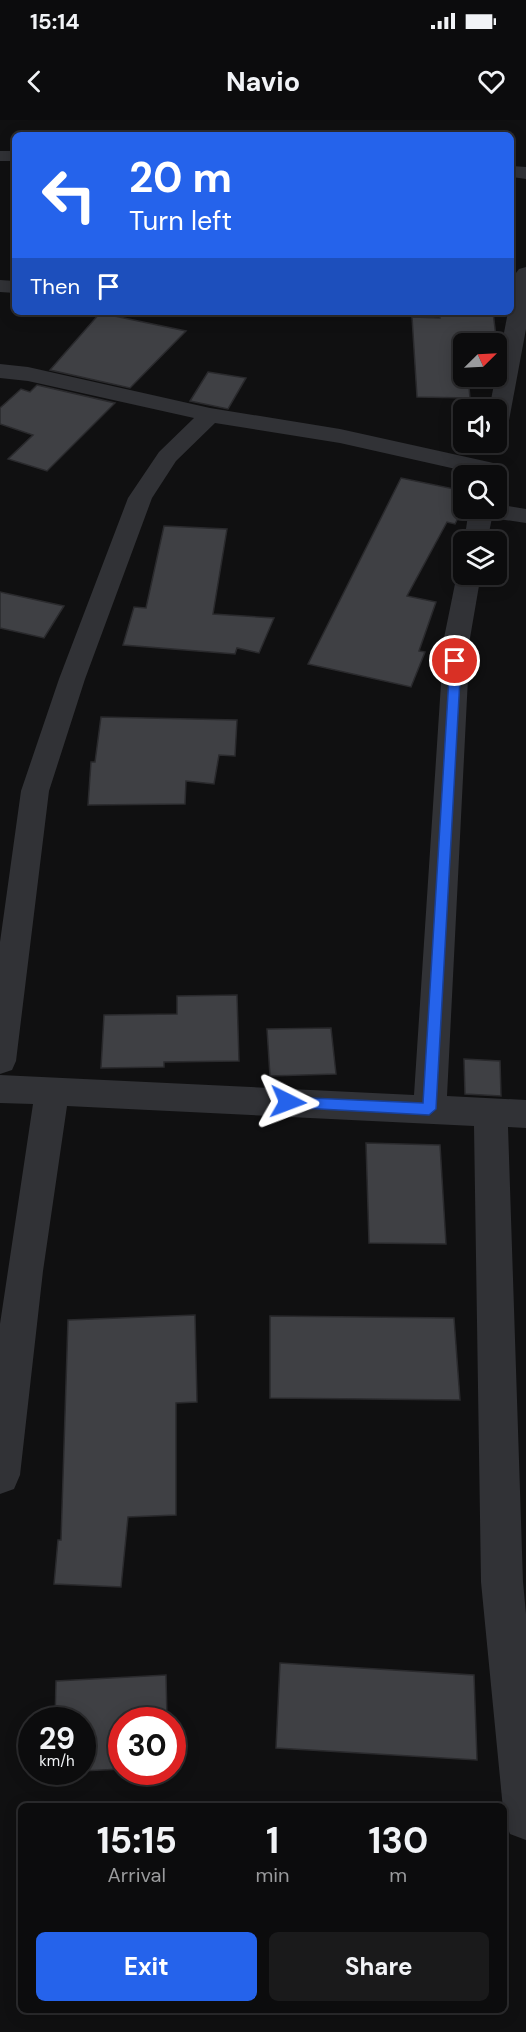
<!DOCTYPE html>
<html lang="en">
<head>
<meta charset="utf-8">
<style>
  body { margin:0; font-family:"DM Sans",sans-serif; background:#1a1a1b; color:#f1f3f6; height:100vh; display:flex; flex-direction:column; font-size:22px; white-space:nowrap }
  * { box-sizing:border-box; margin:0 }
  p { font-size:20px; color:#9a9b9d }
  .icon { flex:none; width:33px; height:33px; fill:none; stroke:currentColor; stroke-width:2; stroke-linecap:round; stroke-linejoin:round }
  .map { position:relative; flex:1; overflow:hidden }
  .details { position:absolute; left:18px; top:1683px; width:489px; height:210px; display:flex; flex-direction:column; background:#0c0c0d; border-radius:9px; box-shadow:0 3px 15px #0003,0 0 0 2px #2c2c2e }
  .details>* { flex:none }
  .guide { position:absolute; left:12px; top:12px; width:502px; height:183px; border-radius:9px; box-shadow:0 3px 15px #0003,0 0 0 2px #2c2c2e; background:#2563eb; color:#fff; overflow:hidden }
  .needle { width:39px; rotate:66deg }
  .buttons { position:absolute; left:453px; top:213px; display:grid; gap:12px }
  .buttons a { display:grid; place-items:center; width:54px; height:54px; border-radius:9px; background:#0c0c0d; box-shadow:0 3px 15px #0003,0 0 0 2px #2c2c2e; font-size:30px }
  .speed { position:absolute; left:18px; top:1587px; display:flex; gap:12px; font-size:30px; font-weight:700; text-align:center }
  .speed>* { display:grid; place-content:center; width:78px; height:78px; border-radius:50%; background:#0c0c0d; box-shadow:0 3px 15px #0003,0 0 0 2px #2c2c2e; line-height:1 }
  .speed small { font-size:15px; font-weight:400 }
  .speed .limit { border:9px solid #d22; background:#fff; color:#111 }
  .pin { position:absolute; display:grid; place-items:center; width:51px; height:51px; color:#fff; margin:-26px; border:3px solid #fff; border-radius:50%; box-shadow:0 2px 6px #0007 }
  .me { position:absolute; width:66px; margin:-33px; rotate:93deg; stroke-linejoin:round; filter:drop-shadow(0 0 4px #0008) }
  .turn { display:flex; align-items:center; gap:21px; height:126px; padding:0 18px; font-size:27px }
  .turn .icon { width:78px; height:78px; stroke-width:2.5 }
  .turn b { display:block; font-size:42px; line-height:51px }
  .then { display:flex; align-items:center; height:57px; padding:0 18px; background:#0003; gap:12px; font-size:22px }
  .eta { display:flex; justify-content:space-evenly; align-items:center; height:102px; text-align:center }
  .eta b { font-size:36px; font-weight:700; line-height:42px }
  .primary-button { display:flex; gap:12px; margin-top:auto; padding:12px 18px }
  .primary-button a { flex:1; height:69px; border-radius:9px; background:#2563eb; color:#fff; font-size:24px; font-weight:700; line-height:69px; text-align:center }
  .primary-button a+a { background:#1a1a1b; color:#f1f3f6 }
  .status { display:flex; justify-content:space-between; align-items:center; height:42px; padding:0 30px; background:#0c0c0d; direction:ltr }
  .status svg { height:16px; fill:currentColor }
  header { display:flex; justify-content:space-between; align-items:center; height:78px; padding:0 18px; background:#0c0c0d; font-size:27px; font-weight:700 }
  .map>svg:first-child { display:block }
  .building { fill:#3f4044; stroke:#2a2a2d; stroke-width:1.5 }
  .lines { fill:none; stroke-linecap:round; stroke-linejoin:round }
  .street { fill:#313236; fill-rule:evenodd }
  .route { fill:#2563eb; stroke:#184099; stroke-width:1.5 }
</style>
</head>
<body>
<div class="status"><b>15:14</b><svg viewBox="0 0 49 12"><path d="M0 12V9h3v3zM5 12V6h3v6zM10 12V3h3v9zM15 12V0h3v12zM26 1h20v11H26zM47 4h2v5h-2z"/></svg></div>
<header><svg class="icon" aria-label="back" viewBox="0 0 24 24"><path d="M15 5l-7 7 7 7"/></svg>Navio<svg class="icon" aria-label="heart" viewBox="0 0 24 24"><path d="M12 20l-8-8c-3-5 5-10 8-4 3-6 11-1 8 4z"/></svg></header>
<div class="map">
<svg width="526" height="1912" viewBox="0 0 526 1912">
  <rect width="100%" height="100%" fill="#101011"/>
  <g class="building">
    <polygon points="439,192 493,192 498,233 496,239 496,224 464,224 464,256 484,256 485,268 469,267 470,278 417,277 412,197 440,198"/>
    <polygon points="100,193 186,211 130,268 50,250"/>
    <polygon points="208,252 246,258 228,289 190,281"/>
    <polygon points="37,265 115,283 47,351 8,339 33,315 0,304 0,288 21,269 30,272"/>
    <polygon points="401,358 464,371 464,386 455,404 447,402 407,476 436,482 419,531 425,532 411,567 308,544"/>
    <polygon points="164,406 227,409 213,494 274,498 259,533 237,528 235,534 123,525 134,487 146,488"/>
    <polygon points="0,472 64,486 44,518 0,508"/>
    <polygon points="101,597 237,600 235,636 219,635 214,664 186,661 185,684 88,685 91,642 95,642"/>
    <polygon points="237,875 239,941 164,942 164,947 101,948 104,895 177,894 177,876"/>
    <polygon points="331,908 336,954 270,956 267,909"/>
    <polygon points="464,939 500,941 501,976 465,974"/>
    <polygon points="366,1023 440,1025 446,1124 369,1123"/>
    <polygon points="195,1195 197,1282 176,1283 176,1395 128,1397 121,1467 54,1464 58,1420 61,1420 68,1200"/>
    <polygon points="270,1196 454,1198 460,1280 270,1278"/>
    <polygon points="280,1543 474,1555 477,1640 276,1628"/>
    <polygon points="166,1555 167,1600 122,1600 122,1649 82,1651 82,1600 55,1600 56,1561"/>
  </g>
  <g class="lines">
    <g class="street">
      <rect x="0" y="31" width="15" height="10"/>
      <polygon points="512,46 526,47 526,59 512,57"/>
      <polygon points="526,147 526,209 507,311 504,316 496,318 496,290 489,290 508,192 512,192 516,153 519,149"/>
      <polygon points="0,160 15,161 15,173 0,172"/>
      <polygon points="0,244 28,247 210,288 340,309 489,342 497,344 501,349 497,354 487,356 340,323 215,303 176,341 152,378 85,559 49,671 16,941 12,950 0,954 0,822 21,671 59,559 128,378 159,332 194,298 28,261 0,258"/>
      <polygon points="496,384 526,389 526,403 492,398 487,422 464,423 469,388 496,388"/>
      <polygon points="464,448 464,454 481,454 470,518 447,976 526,980 526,1008 508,1007 523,1462 526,1494 526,1720 510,1714 504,1699 481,1462 474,1006 67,986 43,1151 20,1355 14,1369 0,1374 0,1204 33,984 0,983 0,955 414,975 444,518 457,454"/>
    </g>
  </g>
  <polygon class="route" points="455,537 461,541 436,989 429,995 283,987 283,978 288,977 423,983 450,541"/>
</svg>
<div class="buttons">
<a><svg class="needle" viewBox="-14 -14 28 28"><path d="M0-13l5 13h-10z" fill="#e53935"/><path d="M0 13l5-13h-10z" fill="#9a9b9d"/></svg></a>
<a><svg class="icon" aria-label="sound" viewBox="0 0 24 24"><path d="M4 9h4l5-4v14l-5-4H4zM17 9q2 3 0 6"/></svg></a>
<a><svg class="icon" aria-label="search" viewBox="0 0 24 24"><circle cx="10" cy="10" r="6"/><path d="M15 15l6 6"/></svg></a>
<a><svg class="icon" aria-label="layers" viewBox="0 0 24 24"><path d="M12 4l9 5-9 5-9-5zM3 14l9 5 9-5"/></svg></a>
</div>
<div class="speed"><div>29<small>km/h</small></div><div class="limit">30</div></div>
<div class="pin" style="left:455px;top:541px;background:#d93025"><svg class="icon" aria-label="arrive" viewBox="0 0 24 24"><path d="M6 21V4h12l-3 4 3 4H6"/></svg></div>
<svg class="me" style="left:288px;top:982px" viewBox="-20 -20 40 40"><path d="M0-17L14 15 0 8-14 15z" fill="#2563eb" stroke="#fff" stroke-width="4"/></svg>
<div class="guide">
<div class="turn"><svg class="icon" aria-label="left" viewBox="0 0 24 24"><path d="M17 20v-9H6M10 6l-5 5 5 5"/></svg><div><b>20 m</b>Turn left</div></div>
<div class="then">Then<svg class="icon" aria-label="arrive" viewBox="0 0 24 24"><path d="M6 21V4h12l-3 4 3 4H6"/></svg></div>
</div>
<section class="details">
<div class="eta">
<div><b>15:15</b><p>Arrival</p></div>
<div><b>1</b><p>min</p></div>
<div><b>130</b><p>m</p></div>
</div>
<div class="primary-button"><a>Exit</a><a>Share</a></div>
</section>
</div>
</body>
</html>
